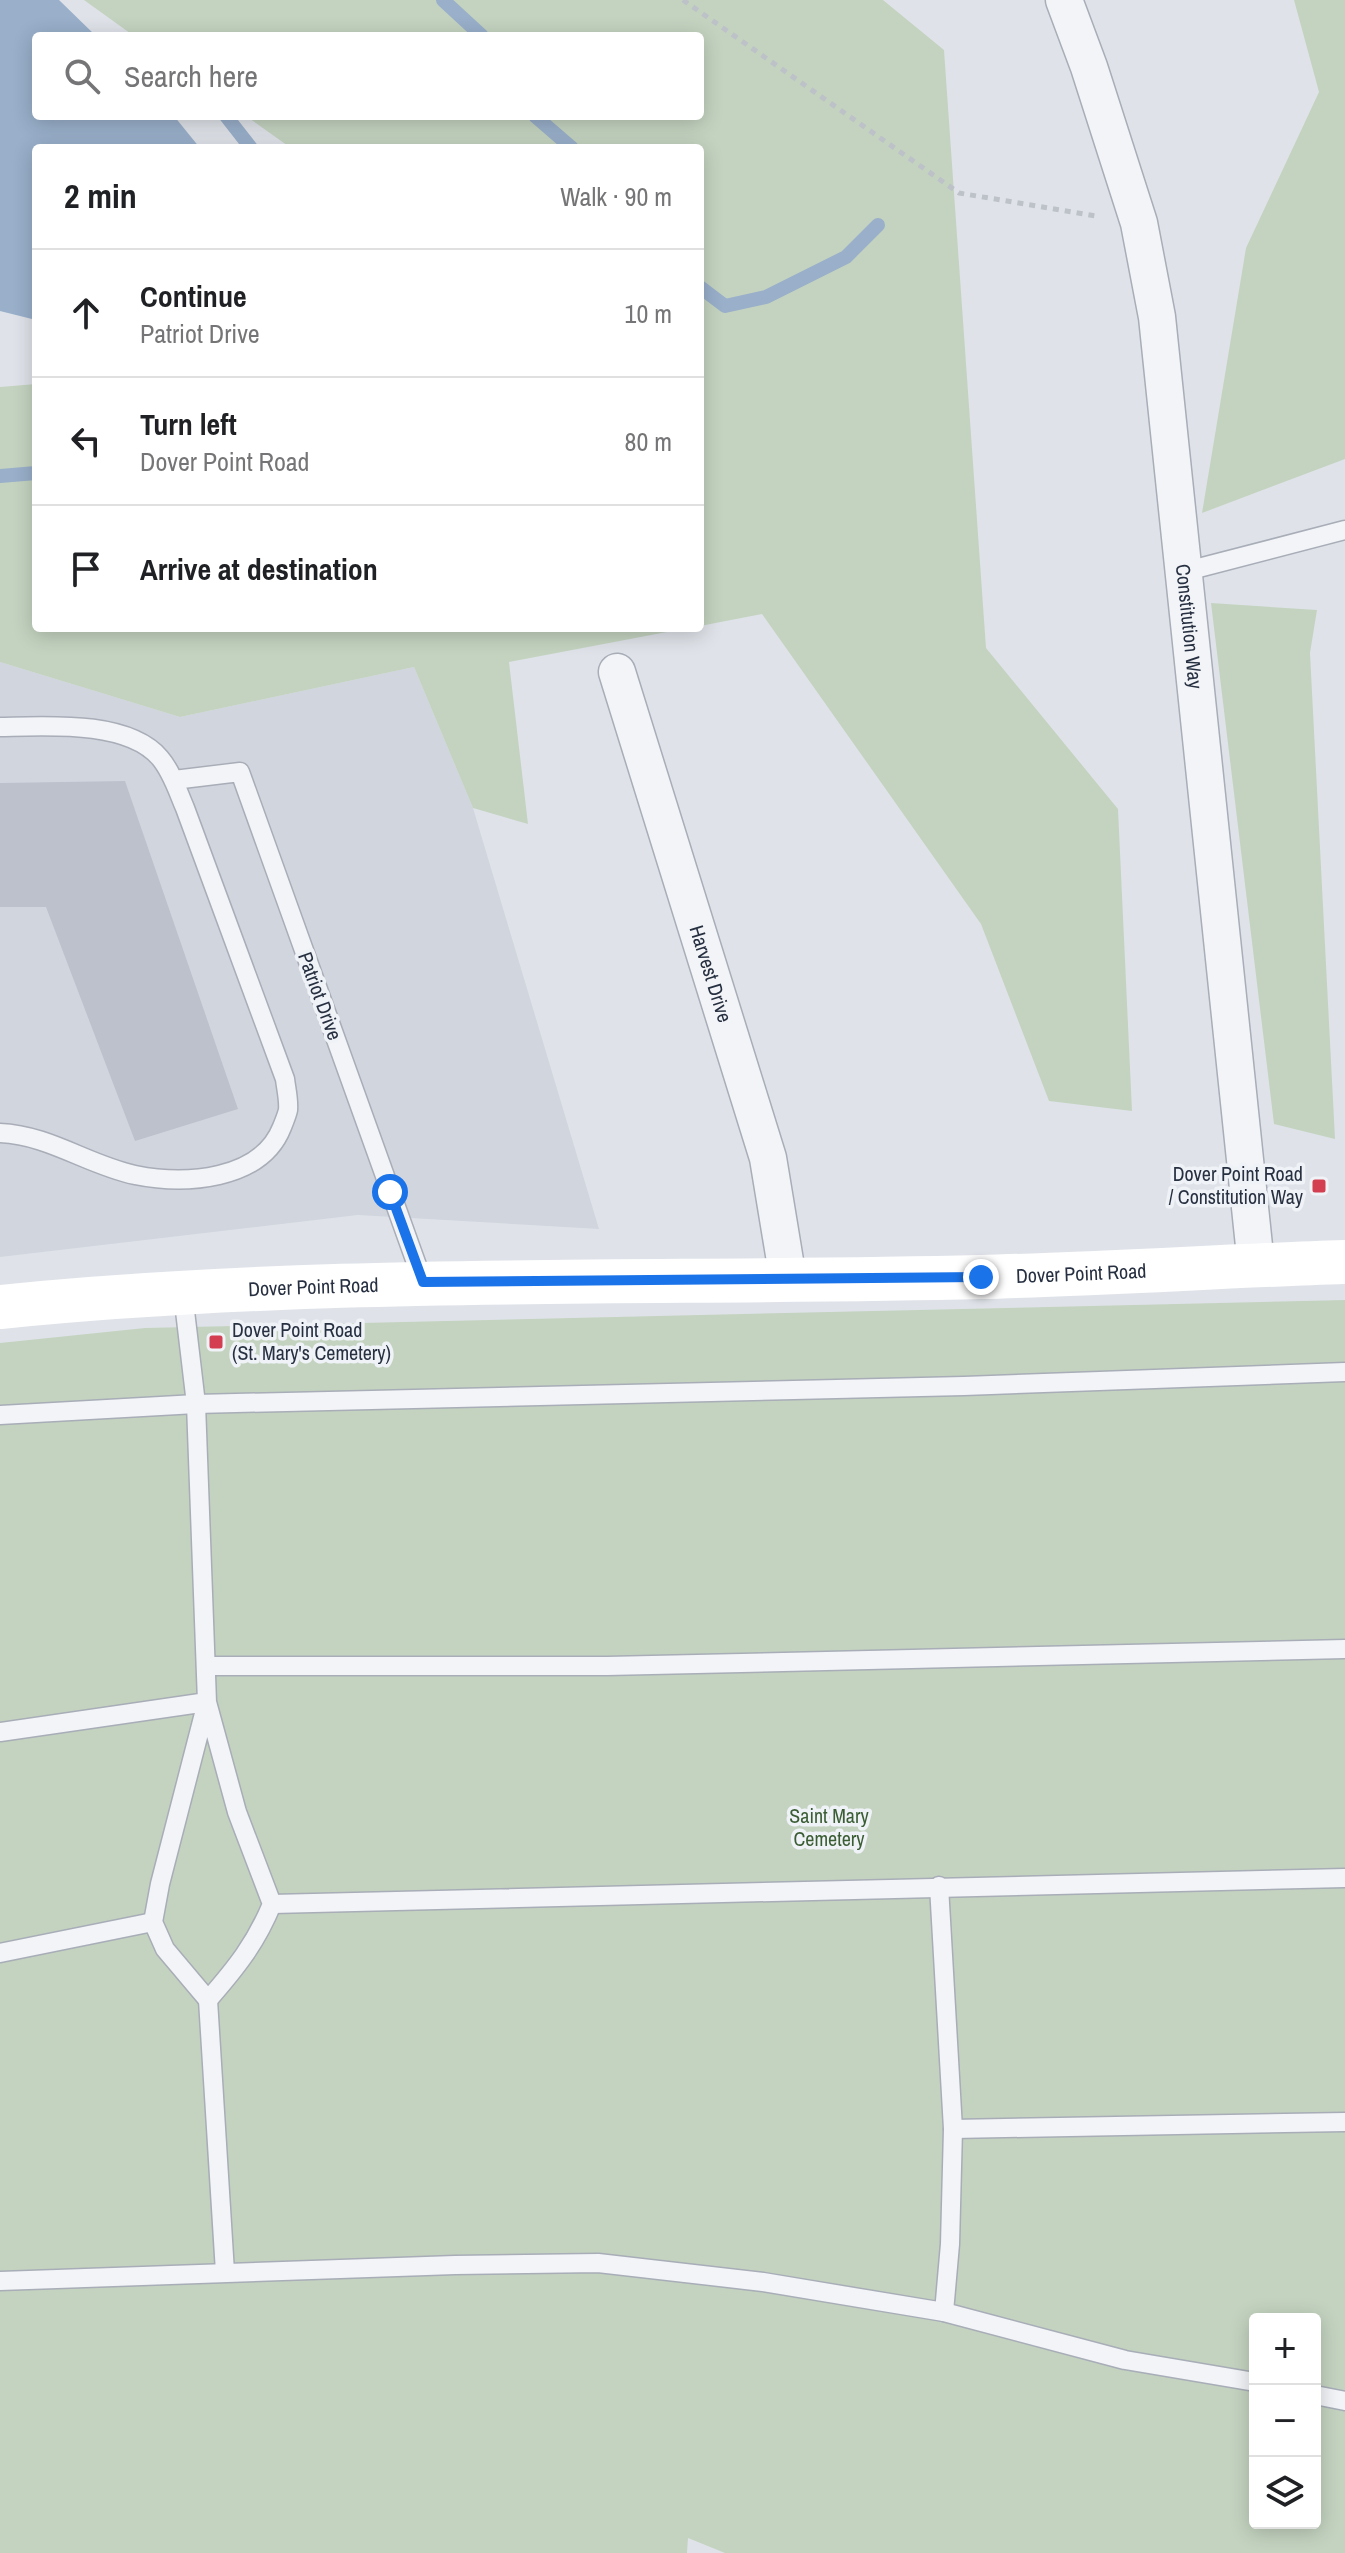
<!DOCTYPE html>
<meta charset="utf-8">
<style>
body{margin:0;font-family:"Archivo Narrow",sans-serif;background:#f2f2f2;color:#202124}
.controls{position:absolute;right:24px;bottom:24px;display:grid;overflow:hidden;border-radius:8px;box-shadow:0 4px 20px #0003}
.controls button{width:72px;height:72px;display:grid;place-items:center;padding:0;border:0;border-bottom:2px solid #e0e0e0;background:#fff;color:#202124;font:40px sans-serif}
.stop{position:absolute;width:24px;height:24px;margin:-18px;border:6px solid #1a73e8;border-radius:50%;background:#fff}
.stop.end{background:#1a73e8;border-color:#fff;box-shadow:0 2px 8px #0008}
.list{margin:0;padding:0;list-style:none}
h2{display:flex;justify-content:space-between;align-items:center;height:104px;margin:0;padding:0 32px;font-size:34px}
h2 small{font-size:26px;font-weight:400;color:#757577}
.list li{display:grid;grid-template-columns:52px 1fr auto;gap:24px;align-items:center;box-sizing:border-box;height:128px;padding:0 32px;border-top:2px solid #e0e0e0}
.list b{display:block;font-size:30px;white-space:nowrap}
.list p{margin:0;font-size:26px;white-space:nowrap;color:#757577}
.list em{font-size:26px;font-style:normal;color:#757577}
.icon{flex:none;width:44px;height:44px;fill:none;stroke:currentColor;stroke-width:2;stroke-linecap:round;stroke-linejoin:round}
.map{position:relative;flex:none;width:1345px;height:2553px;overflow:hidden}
.search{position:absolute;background:#fff;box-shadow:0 4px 20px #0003;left:32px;top:32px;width:672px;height:88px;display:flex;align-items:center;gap:20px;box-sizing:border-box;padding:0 28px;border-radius:8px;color:#757577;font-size:30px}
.panel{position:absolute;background:#fff;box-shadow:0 4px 20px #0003;left:32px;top:144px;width:672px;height:488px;border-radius:8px}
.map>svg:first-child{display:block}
</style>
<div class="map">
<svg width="1345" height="2553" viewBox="0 0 1345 2553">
<rect width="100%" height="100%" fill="#dfe3e9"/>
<polygon fill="#d1d5de" points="0,662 180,717 414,667 473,808 599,1229 358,1215 0,1257"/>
<g fill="#c4d3c0" fill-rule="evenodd">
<polygon points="84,0 883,0 944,50 986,648 1118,809 1132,1111 1049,1101 981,924 762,614 700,626 700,148 291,148 246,116 700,116 700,36 134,36"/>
<polygon points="1294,0 1345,0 1345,459 1202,513 1246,248 1319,92"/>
<polygon points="36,384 36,628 688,628 509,662 528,824 473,808 414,667 180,717 0,662 0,387"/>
<polygon points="1211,603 1317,610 1310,653 1335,1139 1274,1124"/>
<path d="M 1345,1300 L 1345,2553 L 725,2553 L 688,2538 L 687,2553 L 0,2553 L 0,1343 L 145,1328 ZM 1255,2319 L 1315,2319 L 1315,2523 L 1255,2523 Z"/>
</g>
<polygon fill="#99afca" points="0,0 59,0 96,36 36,36 36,116 174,116 200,148 36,148 36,320 0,311"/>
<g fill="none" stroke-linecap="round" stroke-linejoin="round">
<g stroke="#99afca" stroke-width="14">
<polyline points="443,0 482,36"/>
<polyline points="226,116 251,148"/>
<polyline points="535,116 572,148"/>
<polyline points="700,287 725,306 766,297 846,257 878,225"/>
<polyline points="0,476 36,473"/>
</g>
</g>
<polygon fill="#bcc1cc" points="125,781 238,1109 135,1141 46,907 0,907 0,783"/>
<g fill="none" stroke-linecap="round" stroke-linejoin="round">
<g stroke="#a8adb7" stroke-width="21">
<g id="lane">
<polyline points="1183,572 1345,530"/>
<path d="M 0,727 C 46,726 128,720 160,758 C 172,772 178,792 185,808 L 285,1079 C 286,1088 289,1100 288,1110 C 287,1115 284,1122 282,1127 C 261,1181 184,1185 135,1175 C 88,1165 49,1135 0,1133"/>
<polyline points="174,780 240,772 423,1282"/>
<polyline points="0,1415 196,1404 964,1386 1345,1372"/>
<polyline points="206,1666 607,1666 1345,1649"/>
<path d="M 0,1732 L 207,1702 L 237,1812 L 272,1904 C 256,1943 236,1968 208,2000 L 165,1949 L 153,1922 L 160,1884 L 207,1702 L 196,1404 L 183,1294"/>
<polyline points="939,1886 953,2129 950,2244 944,2312 1125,2360 1255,2382"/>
<polyline points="272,1904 1345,1878"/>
<polyline points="0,1953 153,1922"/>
<polyline points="208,2000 225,2272"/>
<polyline points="953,2129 1345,2122"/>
<polyline points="0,2281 455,2265 598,2263 763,2282 944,2312"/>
<polyline points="1315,2395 1345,2401"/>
</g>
</g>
<g stroke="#a8adb7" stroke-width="39">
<g id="street">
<path id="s1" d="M 1064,0 L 1089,67 L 1139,223 L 1157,317 L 1256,1265"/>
<path id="s2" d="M 617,672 L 768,1158 L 788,1279"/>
</g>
</g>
<polyline stroke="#bdc1c8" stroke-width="5" stroke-dasharray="6 6" stroke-linecap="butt" points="683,0 959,193 1096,216"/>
<use href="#lane" stroke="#f2f4f7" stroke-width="18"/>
<use href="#street" stroke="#f2f4f7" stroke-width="36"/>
<path stroke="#fff" stroke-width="44" id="s3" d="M 0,1307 C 326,1274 653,1285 980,1277 C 1102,1274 1223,1266 1345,1262"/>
</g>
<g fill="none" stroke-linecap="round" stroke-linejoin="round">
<polyline stroke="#1a73e8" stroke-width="10" points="390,1192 423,1282 981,1277"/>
</g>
<g fill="#d33f50" stroke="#eff2f6" stroke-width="3">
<rect x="1311" y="1178" width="16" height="16" rx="4"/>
<rect x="208" y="1334" width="16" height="16" rx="4"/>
</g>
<g text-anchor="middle" stroke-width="7" stroke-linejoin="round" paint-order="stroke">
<g font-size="20" fill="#273041" stroke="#eff2f6">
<text dy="7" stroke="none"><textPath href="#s1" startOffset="642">Constitution Way</textPath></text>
<text dy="7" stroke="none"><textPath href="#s2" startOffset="316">Harvest Drive</textPath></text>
<text transform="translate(320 996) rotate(70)" y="7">Patriot Drive</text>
<text dy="7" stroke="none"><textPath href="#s3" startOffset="1082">Dover Point Road</textPath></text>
<text dy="7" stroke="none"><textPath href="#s3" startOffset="314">Dover Point Road</textPath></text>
</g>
<g font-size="20" fill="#273041" stroke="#eff2f6" text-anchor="end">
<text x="1303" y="1181">Dover Point Road<tspan x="1303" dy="23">/ Constitution Way</tspan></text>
<text x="232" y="1337" text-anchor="start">Dover Point Road<tspan x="232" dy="23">(St. Mary's Cemetery)</tspan></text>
</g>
<g font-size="20" fill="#3a5d34" stroke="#eff2f6">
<text x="829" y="1823">Saint Mary<tspan x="829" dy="23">Cemetery</tspan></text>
</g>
</g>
</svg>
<div class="controls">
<button>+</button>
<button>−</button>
<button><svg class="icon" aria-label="layers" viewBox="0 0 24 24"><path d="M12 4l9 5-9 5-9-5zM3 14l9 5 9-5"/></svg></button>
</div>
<div class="stop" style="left:390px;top:1192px"></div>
<div class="stop end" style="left:981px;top:1277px"></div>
<div class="search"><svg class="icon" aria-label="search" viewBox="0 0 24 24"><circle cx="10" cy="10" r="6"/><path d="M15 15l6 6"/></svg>Search here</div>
<section class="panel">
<h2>2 min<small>Walk · 90 m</small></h2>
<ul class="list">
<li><svg class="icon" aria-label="ahead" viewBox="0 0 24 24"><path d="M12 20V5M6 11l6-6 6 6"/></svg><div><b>Continue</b><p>Patriot Drive</p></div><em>10 m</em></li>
<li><svg class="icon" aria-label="left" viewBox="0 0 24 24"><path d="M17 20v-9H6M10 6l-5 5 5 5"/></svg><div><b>Turn left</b><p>Dover Point Road</p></div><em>80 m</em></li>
<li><svg class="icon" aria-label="arrive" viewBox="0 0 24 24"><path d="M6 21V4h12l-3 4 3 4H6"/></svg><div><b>Arrive at destination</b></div></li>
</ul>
</section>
</div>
